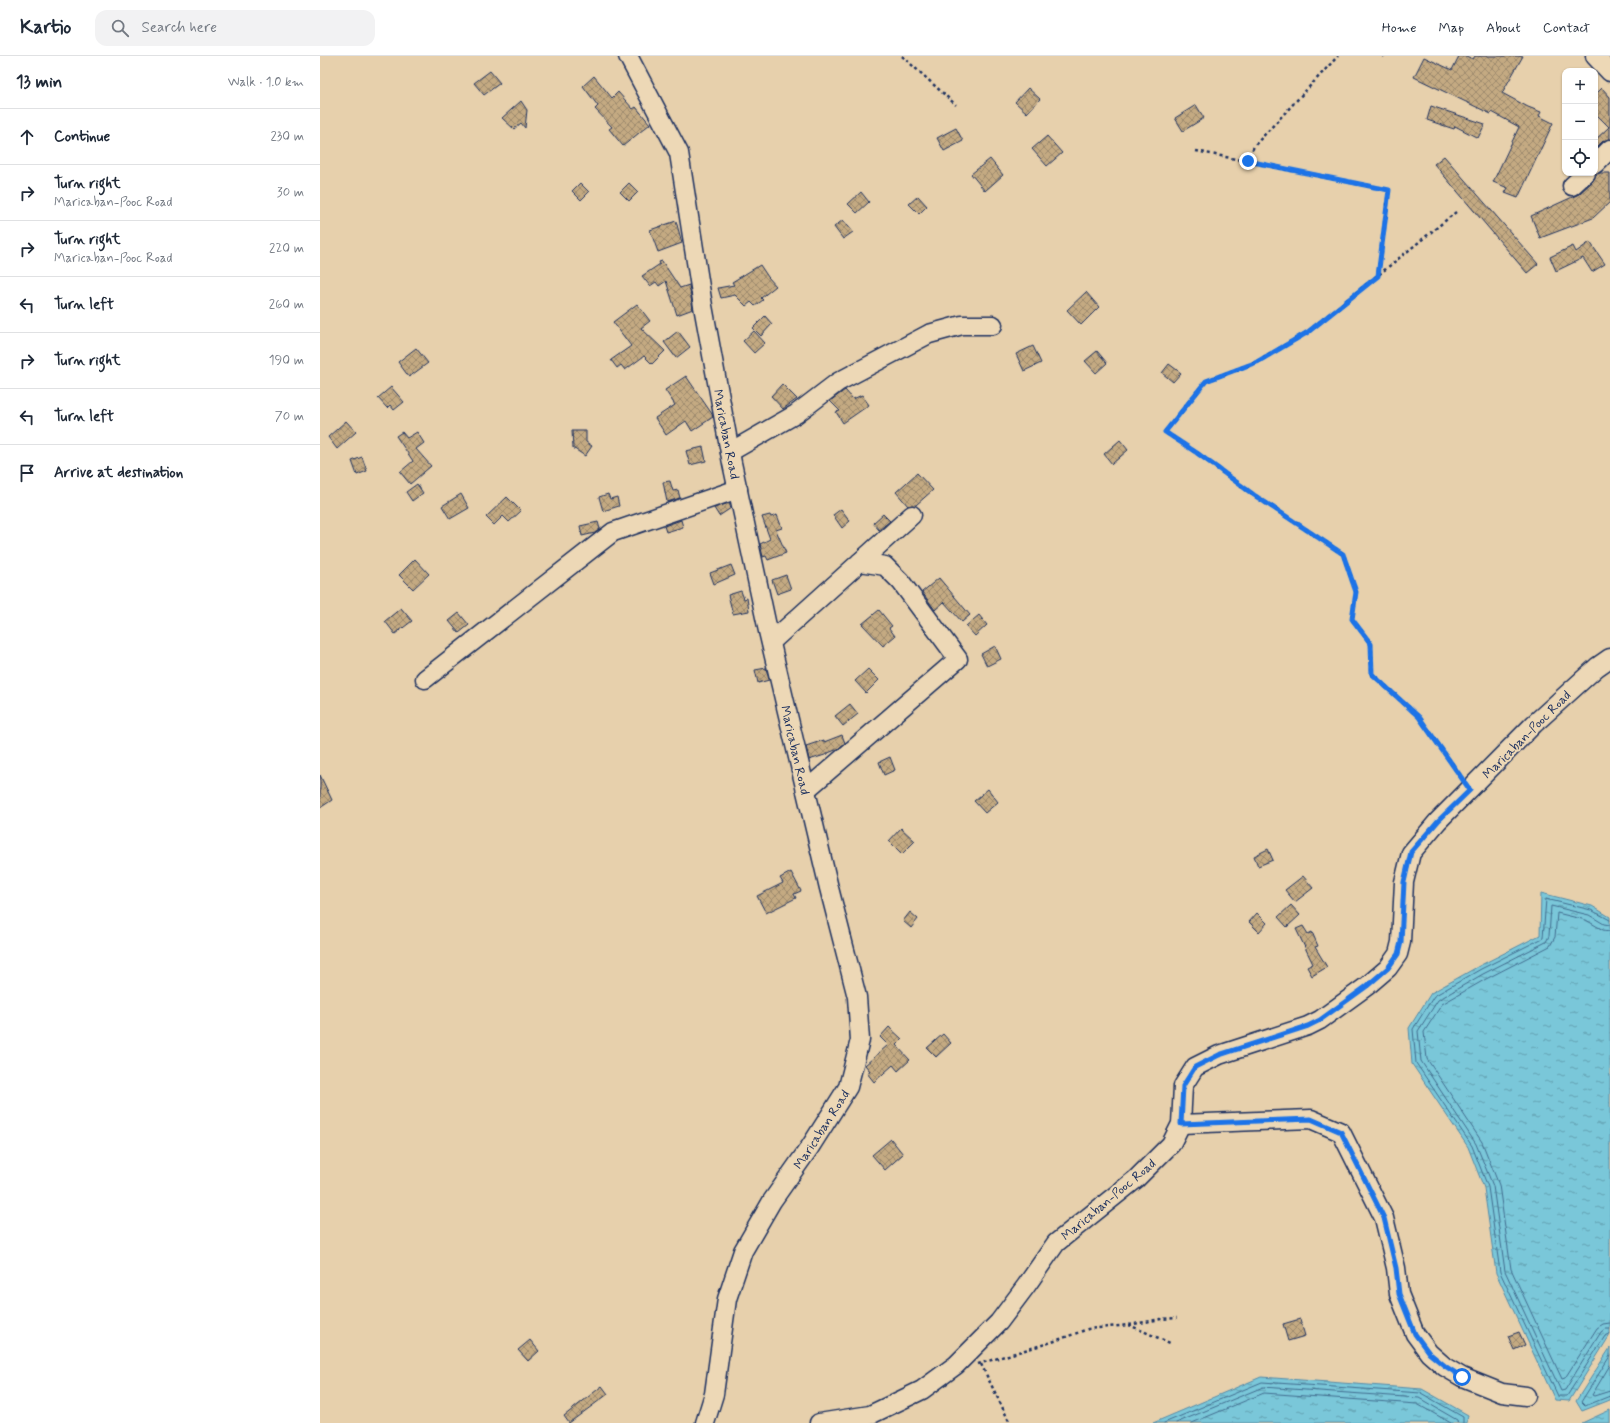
<!DOCTYPE html>
<meta charset="utf-8">
<style>
body{margin:0;font-family:Mynerve,sans-serif;background:#f2f2f3;color:#1f2937}
.controls{position:absolute;right:12px;top:12px;display:grid;overflow:hidden;border-radius:8px;box-shadow:0 1px 3px #0004}
.controls button{width:36px;height:36px;display:grid;place-items:center;padding:0;border:0;border-bottom:1px solid #e0e1e3;background:#fff;color:#1f2937;font:20px sans-serif}
.stop{position:absolute;width:12px;height:12px;margin:-9px;border:3px solid #1a73e8;border-radius:50%;background:#fff}
.stop.end{background:#1a73e8;border-color:#fff;box-shadow:0 1px 4px #0008}
.list{margin:0;padding:0;list-style:none}
h2{display:flex;justify-content:space-between;align-items:center;height:52px;margin:0;padding:0 16px;font-size:17px}
h2 small{font-size:13px;font-weight:400;color:#747a83}
.list li{display:grid;grid-template-columns:26px 1fr auto;gap:12px;align-items:center;box-sizing:border-box;height:56px;padding:0 16px;border-top:1px solid #e0e1e3}
.list b{display:block;font-size:15px;white-space:nowrap}
.list p{margin:0;font-size:13px;white-space:nowrap;color:#747a83}
.list em{font-size:13px;font-style:normal;color:#747a83}
.icon{flex:none;width:22px;height:22px;fill:none;stroke:currentColor;stroke-width:2;stroke-linecap:round;stroke-linejoin:round}
.map{position:relative;flex:none;width:1290px;height:1367px;overflow:hidden}
header{display:flex;align-items:center;gap:24px;box-sizing:border-box;height:56px;padding:0 20px;background:#fff;border-bottom:1px solid #e0e1e3}
header strong{font-size:19px}
nav{display:flex;gap:22px;margin-inline-start:auto;font-size:14px}
.search{width:280px;height:36px;background:#f2f2f3;display:flex;align-items:center;gap:10px;box-sizing:border-box;padding:0 14px;border-radius:12px;color:#747a83;font-size:15px}
main{display:flex}
aside{flex:1;background:#fff}
.map>svg:first-child{display:block}
</style>
<header>
<strong>Kartio</strong>
<div class="search"><svg class="icon" aria-label="search" viewBox="0 0 24 24"><circle cx="10" cy="10" r="6"/><path d="M15 15l6 6"/></svg>Search here</div>
<nav><a>Home</a><a>Map</a><a>About</a><a>Contact</a></nav>
</header>
<main>
<aside>
<h2>13 min<small>Walk · 1.0 km</small></h2>
<ul class="list">
<li><svg class="icon" aria-label="ahead" viewBox="0 0 24 24"><path d="M12 20V5M6 11l6-6 6 6"/></svg><div><b>Continue</b></div><em>230 m</em></li>
<li><svg class="icon" aria-label="right" viewBox="0 0 24 24"><path d="M7 20v-9h11M14 6l5 5-5 5"/></svg><div><b>Turn right</b><p>Maricaban-Pooc Road</p></div><em>30 m</em></li>
<li><svg class="icon" aria-label="right" viewBox="0 0 24 24"><path d="M7 20v-9h11M14 6l5 5-5 5"/></svg><div><b>Turn right</b><p>Maricaban-Pooc Road</p></div><em>220 m</em></li>
<li><svg class="icon" aria-label="left" viewBox="0 0 24 24"><path d="M17 20v-9H6M10 6l-5 5 5 5"/></svg><div><b>Turn left</b></div><em>260 m</em></li>
<li><svg class="icon" aria-label="right" viewBox="0 0 24 24"><path d="M7 20v-9h11M14 6l5 5-5 5"/></svg><div><b>Turn right</b></div><em>190 m</em></li>
<li><svg class="icon" aria-label="left" viewBox="0 0 24 24"><path d="M17 20v-9H6M10 6l-5 5 5 5"/></svg><div><b>Turn left</b></div><em>70 m</em></li>
<li><svg class="icon" aria-label="arrive" viewBox="0 0 24 24"><path d="M6 21V4h12l-3 4 3 4H6"/></svg><div><b>Arrive at destination</b></div></li>
</ul>
</aside>
<div class="map">
<svg width="1290" height="1367" viewBox="0 0 1290 1367">
<defs>
<pattern id="water-ripples" width="26" height="14" patternUnits="userSpaceOnUse"><rect width="26" height="14" fill="#7ac7d9"/><path d="M2 4q2-2 4 0t4 0M15 11q2-2 4 0t4 0" fill="none" stroke="#63a2b3"/></pattern>
<pattern id="building-cross-hatch" width="8" height="8" patternUnits="userSpaceOnUse"><rect width="8" height="8" fill="#c4aa82"/><path d="M0 0l8 8M0 8l8-8" fill="none" stroke="#9e8b6e"/></pattern>
</defs>
<rect width="100%" height="100%" fill="#e7d0ac"/>
<filter id="ink" filterUnits="userSpaceOnUse"><feTurbulence type="fractalNoise" baseFrequency=".025" numOctaves="2"/><feDisplacementMap in="SourceGraphic" scale="8" xChannelSelector="R" yChannelSelector="G"/><feConvolveMatrix kernelMatrix="1 2 1 2 8 2 1 2 1" color-interpolation-filters="sRGB"/></filter>
<g filter="url(#ink)">
<g fill="url(#water-ripples)" stroke="#548aa8">
<polygon points="1221,837 1272,850 1290,861 1290,1279 1249,1345 1235,1344 1176,1217 1164,1132 1148,1091 1092,1008 1089,972 1111,937 1159,910 1220,879"/>
<polygon points="1290,1292 1290,1344 1262,1355 1256,1345"/>
<polygon points="941,1321 1102,1333 1148,1359 1147,1367 833,1367"/>
<polygon points="1290,1354 1290,1367 1262,1367"/>
</g>
<g fill="none" stroke-linecap="round" stroke-linejoin="round">
<g stroke="#416c8f" stroke-width="1">
<polyline points="1290,864 1271,854 1226,843 1223,882 1161,913 1114,940 1093,973 1096,1007 1152,1090 1168,1131 1180,1216 1238,1340 1247,1340 1285,1280 1290,1278"/>
<polyline points="1290,869 1284,868 1269,859 1231,850 1229,880 1226,886 1163,918 1118,944 1098,975 1101,1005 1156,1088 1173,1130 1185,1215 1241,1335 1245,1334 1281,1276 1285,1273 1290,1273"/>
<polyline points="1290,875 1283,874 1266,864 1237,857 1235,881 1230,890 1166,923 1122,948 1104,976 1107,1003 1162,1086 1179,1129 1191,1213 1242,1323 1245,1322 1277,1272 1283,1268 1290,1267"/>
<polyline points="1290,1300 1261,1346 1265,1350 1290,1340"/>
<polyline points="1290,1309 1272,1339 1274,1340 1290,1335"/>
<polyline points="844,1367 942,1326 1101,1337 1143,1361 1143,1367"/>
<polyline points="856,1367 943,1331 1099,1342 1137,1364 1138,1367"/>
<polyline points="872,1367 944,1337 1097,1348 1131,1367"/>
</g>
</g>
<g fill="url(#building-cross-hatch)" stroke="#1b2f5e">
<polygon points="1139,0 1146,0 1153,3 1155,0 1203,0 1182,37 1208,51 1221,56 1219,60 1233,67 1198,142 1185,137 1188,132 1173,126 1199,71 1172,56 1171,58 1094,21 1104,1 1132,14"/>
<polygon points="170,15 180,27 164,39 154,27"/>
<polygon points="274,20 292,42 298,36 313,53 316,51 330,68 303,90 289,73 292,71 275,53 278,50 263,30"/>
<polygon points="708,32 720,43 707,57 695,46"/>
<polygon points="1282,32 1290,41 1290,83 1283,85 1275,93 1275,84 1289,71 1275,57 1275,39"/>
<polygon points="201,45 207,54 205,72 201,67 194,73 182,62"/>
<polygon points="876,49 884,62 863,75 855,62"/>
<polygon points="1111,50 1165,68 1158,82 1135,70 1134,73 1107,64"/>
<polygon points="636,72 643,85 624,95 617,82"/>
<polygon points="727,80 742,97 727,110 712,93"/>
<polygon points="1124,100 1218,208 1207,217 1114,108"/>
<polygon points="670,103 683,119 665,135 651,118"/>
<polygon points="1280,117 1290,117 1290,146 1273,162 1220,182 1211,160 1259,138 1273,125 1276,118"/>
<polygon points="260,127 269,136 261,144 252,135"/>
<polygon points="309,127 318,136 309,145 300,136"/>
<polygon points="541,136 549,146 537,157 528,148"/>
<polygon points="598,140 607,150 599,158 589,148"/>
<polygon points="523,164 533,176 523,183 514,171"/>
<polygon points="356,165 362,187 338,196 330,174"/>
<polygon points="1270,186 1285,208 1272,216 1263,202 1236,215 1230,201 1253,190 1256,196"/>
<polygon points="342,205 360,232 369,229 373,253 357,259 346,225 339,230 336,226 330,230 322,220 340,208 339,206"/>
<polygon points="440,209 448,221 456,230 441,242 443,244 435,250 431,246 426,250 415,239 401,242 398,232 414,229 412,226"/>
<polygon points="766,236 779,251 761,269 747,254"/>
<polygon points="317,248 330,265 321,272 345,295 332,308 324,300 305,314 301,309 297,312 291,304 311,290 293,266"/>
<polygon points="445,260 452,268 441,280 433,272"/>
<polygon points="358,275 370,291 356,302 344,286"/>
<polygon points="434,275 445,287 434,297 423,285"/>
<polygon points="713,290 721,307 704,315 696,298"/>
<polygon points="96,292 108,307 89,321 78,306"/>
<polygon points="777,295 787,307 776,317 765,305"/>
<polygon points="849,308 861,317 853,326 842,317"/>
<polygon points="366,320 392,358 393,361 372,375 366,365 346,379 335,362 355,349 345,334"/>
<polygon points="462,328 477,343 463,353 451,340"/>
<polygon points="71,331 84,346 74,354 70,349 67,352 58,342"/>
<polygon points="525,334 533,343 542,339 549,349 523,367 516,356 520,355 510,345"/>
<polygon points="26,365 36,376 17,393 8,381"/>
<polygon points="252,375 266,375 266,386 272,390 265,400 253,392"/>
<polygon points="82,376 87,382 97,376 104,387 96,393 111,410 90,428 80,416 93,405 76,380"/>
<polygon points="800,384 808,394 792,408 784,398"/>
<polygon points="383,391 386,405 370,409 366,395"/>
<polygon points="42,401 47,415 37,419 32,405"/>
<polygon points="597,417 613,434 596,449 588,450 576,436"/>
<polygon points="350,425 353,435 358,434 360,442 347,446 343,426"/>
<polygon points="97,428 103,437 92,445 86,436"/>
<polygon points="141,438 149,452 130,463 122,450"/>
<polygon points="288,438 290,443 297,441 299,450 283,455 279,441"/>
<polygon points="187,441 201,455 189,466 183,460 174,469 166,461"/>
<polygon points="409,447 411,452 399,460 394,452"/>
<polygon points="521,453 530,465 522,472 513,459"/>
<polygon points="563,458 570,465 559,474 553,467"/>
<polygon points="450,459 451,461 457,459 462,472 456,474 466,497 448,504 446,500 443,501 440,488 450,483 442,461"/>
<polygon points="361,464 363,471 346,476 344,470"/>
<polygon points="278,466 280,473 275,477 262,480 260,470"/>
<polygon points="95,503 109,518 93,533 79,519"/>
<polygon points="411,509 415,519 394,528 390,517"/>
<polygon points="466,519 471,533 457,538 452,524"/>
<polygon points="619,522 650,559 642,566 624,546 615,554 602,536"/>
<polygon points="421,535 424,543 427,542 429,555 413,558 408,539"/>
<polygon points="81,552 92,565 75,578 65,565"/>
<polygon points="559,554 572,570 569,572 575,580 563,590 542,568"/>
<polygon points="139,557 149,569 139,577 129,565"/>
<polygon points="659,559 667,569 655,580 646,570"/>
<polygon points="675,590 681,603 667,610 661,598"/>
<polygon points="446,612 449,624 438,627 435,614"/>
<polygon points="548,613 559,624 546,637 535,625"/>
<polygon points="530,648 538,658 523,670 515,660"/>
<polygon points="522,679 525,687 518,693 508,697 508,698 489,704 486,690 504,684 504,686"/>
<polygon points="570,701 575,714 564,719 559,706"/>
<polygon points="0,719 12,744 0,752"/>
<polygon points="668,733 678,746 665,757 654,745"/>
<polygon points="581,772 595,785 582,798 569,785"/>
<polygon points="948,793 953,804 938,810 934,800"/>
<polygon points="471,816 481,835 474,838 476,842 446,857 437,840 463,827 460,822"/>
<polygon points="983,820 993,832 975,846 965,834"/>
<polygon points="971,849 980,859 967,871 958,861"/>
<polygon points="590,856 598,863 591,872 583,865"/>
<polygon points="937,857 947,867 939,876 929,866"/>
<polygon points="983,870 988,878 992,876 998,890 995,891 1007,911 992,920 987,911 993,908 976,873"/>
<polygon points="569,971 582,983 576,989 590,1004 578,1015 573,1009 554,1026 547,1017 550,1015 545,1009 568,989 560,981"/>
<polygon points="623,978 631,987 616,1001 607,992"/>
<polygon points="571,1083 583,1098 565,1114 552,1099"/>
<polygon points="980,1263 985,1280 968,1285 963,1268"/>
<polygon points="1199,1276 1205,1289 1194,1294 1188,1280"/>
<polygon points="210,1284 219,1295 208,1305 198,1294"/>
<polygon points="282,1330 288,1338 249,1367 244,1360"/>
</g>
<g fill="none" stroke-linecap="round" stroke-linejoin="round">
<g stroke="#1b2f5e" stroke-width="21">
<g id="minor">
<polyline points="308,0 359,97 383,250 412,407 448,575 509,832 537,941 540,984 528,1031 490,1091 452,1145 423,1195 407,1243 394,1338 385,1367"/>
<polyline points="1275,0 1290,16"/>
<polyline points="1275,108 1290,93"/>
<polyline points="1252,130 1266,117"/>
<polyline points="410,396 476,358 518,326 609,278 642,269 673,269"/>
<polyline points="540,506 592,459"/>
<polyline points="451,586 540,506 565,510 581,526 638,603 486,734"/>
<polyline points="105,623 293,476 418,433"/>
<polyline points="861,1068 991,1063 1021,1076 1064,1162 1076,1212 1079,1238 1095,1278 1109,1297 1125,1311 1142,1321 1182,1337 1206,1340"/>
<polyline points="499,1367 550,1359 602,1334 636,1309 679,1266 706,1230 736,1187 816,1123 851,1088 861,1068 863,1030 875,1011 899,999 988,970 1000,964 1047,930 1068,912 1078,898 1081,886 1084,826 1091,797 1118,765 1214,668 1277,611 1290,602"/>
</g>
</g>
<g stroke="#1b2f5e" stroke-width="2.5" stroke-dasharray="3 3" stroke-linecap="butt">
<polyline points="582,0 636,49"/>
<polyline points="1063,0 1064,1"/>
<polyline points="876,95 1069,134 1058,220"/>
<polyline points="928,105 934,90 1018,0"/>
<polyline points="1136,156 988,276 937,306 886,325 845,376 877,397 934,439 1023,498 1036,536 1032,563 1051,588 1052,618 1099,661 1142,722"/>
<polyline points="809,1269 841,1263 857,1262"/>
<polyline points="658,1308 732,1286 768,1273 809,1269 850,1287"/>
<polyline points="661,1308 690,1367"/>
</g>
<use href="#minor" stroke="#edd8b6" stroke-width="18"/>
</g>
</g>
<g fill="none" stroke-linecap="round" stroke-linejoin="round" filter="url(#ink)">
<polyline stroke="#1a73e8" stroke-width="5" points="928,105 1069,134 1058,220 988,276 937,306 886,325 845,376 877,397 934,439 1023,498 1036,536 1032,563 1051,588 1052,618 1099,661 1150,734 1118,765 1091,796 1084,826 1081,886 1078,898 1068,912 1047,930 1000,964 988,970 899,999 875,1011 863,1030 861,1068 991,1063 1021,1076 1064,1162 1076,1212 1079,1238 1095,1278 1109,1297 1125,1310 1142,1321"/>
</g>
<g text-anchor="middle" stroke-width="4" stroke-linejoin="round" paint-order="stroke">
<g font-size="13" fill="#1b2f5e" stroke="#edd8b6">
<text transform="translate(407 378) rotate(79)" y="5">Maricaban Road</text>
<text transform="translate(1206 678) rotate(-45)" y="5">Maricaban-Pooc Road</text>
<text transform="translate(476 694) rotate(77)" y="5">Maricaban Road</text>
<text transform="translate(501 1073) rotate(-57)" y="5">Maricaban Road</text>
<text transform="translate(788 1143) rotate(-40)" y="5">Maricaban-Pooc Road</text>
</g>
</g>
</svg>
<div class="controls">
<button>+</button>
<button>−</button>
<button><svg class="icon" aria-label="locate" viewBox="0 0 24 24"><circle cx="12" cy="12" r="6"/><path d="M12 2v4M12 18v4M2 12h4M18 12h4"/></svg></button>
</div>
<div class="stop" style="left:1142px;top:1321px"></div>
<div class="stop end" style="left:928px;top:105px"></div>
</div>
</main>
